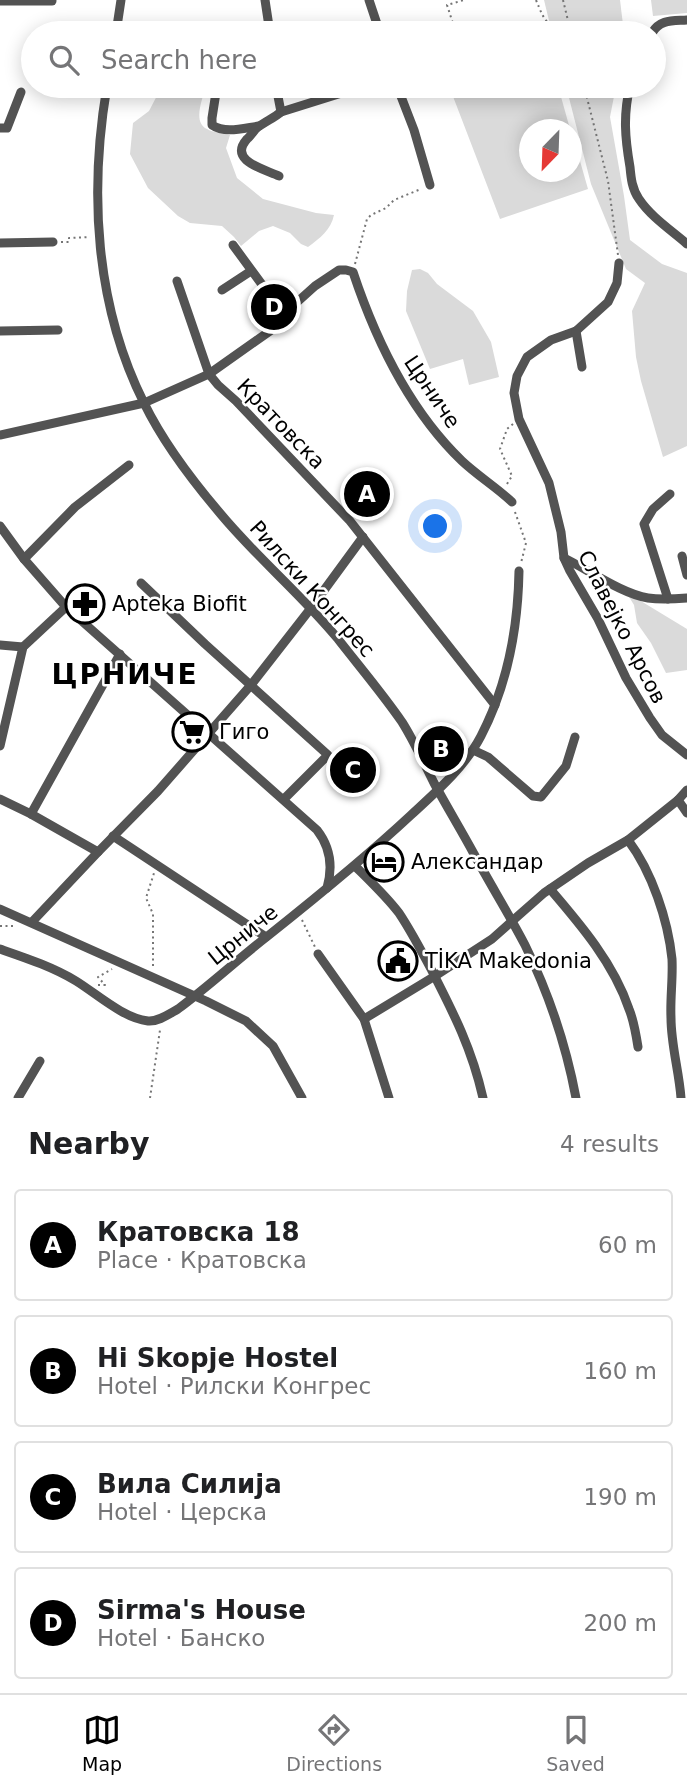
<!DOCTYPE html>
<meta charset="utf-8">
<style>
body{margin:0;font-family:"DejaVu Sans",sans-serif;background:#f2f2f2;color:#202124}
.compass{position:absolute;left:519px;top:119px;width:63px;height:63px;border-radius:50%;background:#fff;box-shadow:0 4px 18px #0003;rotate:203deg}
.you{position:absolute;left:436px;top:527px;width:24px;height:24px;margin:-18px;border:5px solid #fff;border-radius:50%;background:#1a73e8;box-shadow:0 0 0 10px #1a73e833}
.badge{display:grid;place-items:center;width:46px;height:46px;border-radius:50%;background:#000;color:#fff;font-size:23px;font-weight:700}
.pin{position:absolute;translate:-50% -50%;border:4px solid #fff;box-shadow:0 2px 7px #0006}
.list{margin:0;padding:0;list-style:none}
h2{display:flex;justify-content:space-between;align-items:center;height:91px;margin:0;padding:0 28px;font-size:30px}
h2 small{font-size:23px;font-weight:400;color:#757577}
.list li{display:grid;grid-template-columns:46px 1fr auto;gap:21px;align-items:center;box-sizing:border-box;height:112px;margin:0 14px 14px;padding:0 14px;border:2px solid #e0e0e0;border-radius:7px}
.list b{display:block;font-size:26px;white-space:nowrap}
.list p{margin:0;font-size:23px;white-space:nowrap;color:#757577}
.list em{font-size:23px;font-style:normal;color:#757577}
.icon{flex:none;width:38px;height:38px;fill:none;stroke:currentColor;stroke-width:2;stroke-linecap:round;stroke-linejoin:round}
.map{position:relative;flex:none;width:687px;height:1098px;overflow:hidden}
.search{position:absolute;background:#fff;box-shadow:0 4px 18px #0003;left:21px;right:21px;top:21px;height:77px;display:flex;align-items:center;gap:18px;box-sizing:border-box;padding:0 24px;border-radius:38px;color:#757577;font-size:26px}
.sheet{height:595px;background:#fff}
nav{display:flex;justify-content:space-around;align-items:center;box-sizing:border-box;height:98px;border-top:2px solid #e0e0e0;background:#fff;font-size:19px;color:#757577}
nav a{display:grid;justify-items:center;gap:4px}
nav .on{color:#000}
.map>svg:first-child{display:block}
</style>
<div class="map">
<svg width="687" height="1098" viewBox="0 0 687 1098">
<rect width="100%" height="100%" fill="#fff"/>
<g fill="#dadada">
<polygon points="544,0 620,0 624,33 552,33"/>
<polygon points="651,0 687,0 687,13 653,16"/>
<path d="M 162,86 L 206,86 C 203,98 192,122 207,129 C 213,133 222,132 230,135 L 226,148 L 237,178 L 263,199 L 316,213 L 334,215 C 331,230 320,238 308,247 L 301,244 L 290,233 L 273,226 L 259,231 L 241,246 L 234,237 L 222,226 L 190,223 L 178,216 L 148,188 L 130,154 L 133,123 L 149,111 Z"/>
<polygon points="449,86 558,86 570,129 530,130 530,172 572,172 572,133 588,189 500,219"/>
<polygon points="566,86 616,86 610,117 624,196 630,240 662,264 687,273 687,446 663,457 641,381 636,357 632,311 645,283 626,269 591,184"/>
<polygon points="420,269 428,273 437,284 473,311 491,342 499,377 469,385 463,359 430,369 406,311 407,291 412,270"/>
<polygon points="626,592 687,629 687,670 666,673 651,643 637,623 634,605"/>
</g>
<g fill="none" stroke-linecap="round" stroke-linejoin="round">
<g stroke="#757575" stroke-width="2" stroke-dasharray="2 3.5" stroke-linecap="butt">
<path d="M 536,0 C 545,22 546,25 569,33"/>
<polyline points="563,0 571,33"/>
<polyline points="456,33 447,5 464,0"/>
<polyline points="584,86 608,181 618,255"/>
<polyline points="61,242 69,242 69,238 90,237"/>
<polyline points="355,264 367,219 371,215 386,208 394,200 421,189"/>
<polyline points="507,484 512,476 500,449 507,429 513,424"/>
<polyline points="515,512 526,543 521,563"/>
<polyline points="302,920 315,947"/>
<polyline points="0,926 16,926"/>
<polyline points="153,966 153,914 146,898 154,873"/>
<polyline points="98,985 105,985 98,977 112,969"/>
<polyline points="150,1098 160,1030"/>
</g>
<g stroke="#535353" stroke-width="9">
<polyline points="265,0 270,33"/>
<polyline points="369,0 380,33"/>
<polyline points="0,1 52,1"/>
<polyline points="116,33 121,0"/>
<path d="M 652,33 C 660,19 673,21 687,20"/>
<path d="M 107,86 C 89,192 95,305 144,403 C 163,442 191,479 219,512 C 256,557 301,594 338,639 C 359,666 382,693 402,722 C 414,741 424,763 434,783 C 447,807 461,830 474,854 C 490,884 509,914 525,945 C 549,994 566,1045 576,1098"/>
<path d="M 217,86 L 212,118 L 212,125 C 225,134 244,128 259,126"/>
<polyline points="276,86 281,112 364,86"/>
<polyline points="397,86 414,130 430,185"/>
<path d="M 630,86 C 623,115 625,138 630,167 C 631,178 632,189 639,199 C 651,217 671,230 687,244"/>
<polyline points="0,128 7,128 21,92"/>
<path d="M 279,176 C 264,169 228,161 247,139 C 251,136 254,130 258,127 C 266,121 274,118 281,112"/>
<polyline points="0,243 53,242"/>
<polyline points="233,245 285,316"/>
<polyline points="619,263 617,283 608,302 576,331 551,340 527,357 517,376 514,393 519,419 549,483 561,532 564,558 570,571 598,619 626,678 650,718 662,735 687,755"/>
<polyline points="177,281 209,374 218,385 236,401 350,521 495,705"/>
<polyline points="222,290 251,271"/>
<polyline points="0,331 58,330"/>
<polyline points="576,331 582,367"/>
<path d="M 0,435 L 144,403 L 209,374 L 277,326 L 295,304 L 315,286 L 339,270 L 346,270 L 353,272 C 376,341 409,410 462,461 C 478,476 496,487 512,502"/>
<path d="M 0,526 L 24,559 L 66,607 L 317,830 C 331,848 333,867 327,888"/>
<polyline points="682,556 687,575"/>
<path d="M 564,558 C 589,570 622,594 648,598 C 661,600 675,599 687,598"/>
<polyline points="24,559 75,507 129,465"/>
<polyline points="141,583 205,644 328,755 284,799"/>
<polyline points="668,599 644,524 653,509 670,494"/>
<polyline points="0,645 23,647"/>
<polyline points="0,746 23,647 66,607"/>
<polyline points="473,750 488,757 533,796 541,797 566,766 575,737"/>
<polyline points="0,799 31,814 98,852"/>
<polyline points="678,800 687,813"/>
<polyline points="31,814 120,654"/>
<polyline points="113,836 266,937"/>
<path d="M 628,840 C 652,872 668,920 672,959 C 673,979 670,999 671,1018 C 671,1045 679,1071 681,1098"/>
<path d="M 355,866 C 370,881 386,896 399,913 C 411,931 421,950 431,969 C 454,1014 472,1049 483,1098"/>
<path d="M 550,889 C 581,925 614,964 629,1009 C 634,1021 636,1034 638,1047"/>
<polyline points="0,909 206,1001 246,1021 273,1046 302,1098"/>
<polyline points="32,922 98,852 158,791 251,685 311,608 363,537"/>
<path d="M 0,949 C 26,958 53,967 76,981 C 97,994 123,1018 148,1021 C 158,1022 169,1014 178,1009 C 209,986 238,959 269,935 C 318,896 365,858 411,815 C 436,792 465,767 481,736 C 507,686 518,627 519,571"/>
<polyline points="318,954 364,1019 389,1098"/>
<polyline points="364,1019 435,976 492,939 544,893 588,863 628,840 678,800 687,790"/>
<polyline points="18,1098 40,1061"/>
</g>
</g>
<defs>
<g id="pharmacy-ring" transform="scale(2.0125)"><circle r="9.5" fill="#fff" stroke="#000" stroke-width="1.5"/><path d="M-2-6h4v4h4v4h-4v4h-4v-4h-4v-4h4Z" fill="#000"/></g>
<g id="supermarket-ring" transform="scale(2.0125)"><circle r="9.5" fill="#fff" stroke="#000" stroke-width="1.5"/><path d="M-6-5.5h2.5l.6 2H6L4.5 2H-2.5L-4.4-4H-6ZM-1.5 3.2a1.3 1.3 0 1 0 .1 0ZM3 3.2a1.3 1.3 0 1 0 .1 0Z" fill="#000"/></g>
<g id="hotel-ring" transform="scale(2.0125)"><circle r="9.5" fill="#fff" stroke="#000" stroke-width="1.5"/><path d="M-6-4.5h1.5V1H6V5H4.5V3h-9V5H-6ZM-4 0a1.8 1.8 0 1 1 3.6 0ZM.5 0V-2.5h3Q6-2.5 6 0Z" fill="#000"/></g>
<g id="civic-ring" transform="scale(2.0125)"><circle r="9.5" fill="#fff" stroke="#000" stroke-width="1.5"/><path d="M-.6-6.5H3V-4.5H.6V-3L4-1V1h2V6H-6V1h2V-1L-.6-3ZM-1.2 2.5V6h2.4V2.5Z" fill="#000"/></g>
</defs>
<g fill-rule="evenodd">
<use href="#pharmacy-ring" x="85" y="604"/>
<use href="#supermarket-ring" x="192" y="732"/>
<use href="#hotel-ring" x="384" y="862"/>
<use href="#civic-ring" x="398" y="961"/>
</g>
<g text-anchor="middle" stroke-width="5" stroke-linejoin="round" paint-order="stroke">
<g font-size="21" fill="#000" stroke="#fff">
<text transform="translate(432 392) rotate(56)" y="7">Црниче</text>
<text transform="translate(281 424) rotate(46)" y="7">Кратовска</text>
<text transform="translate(312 589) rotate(48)" y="7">Рилски Конгрес</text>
<text transform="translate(622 627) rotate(63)" y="7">Славејко Арсов</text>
<text transform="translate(243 935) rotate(-39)" y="7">Црниче</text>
</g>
<g font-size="21" fill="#000" stroke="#fff" text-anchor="start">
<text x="112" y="611">Apteka Biofit</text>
<text x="219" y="739">Гиго</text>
<text x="411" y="869">Александар</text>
<text x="425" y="968">TİKA Makedonia</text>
</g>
<g font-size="28" font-weight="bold" letter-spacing="2" fill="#000" stroke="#fff">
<text x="125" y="684">ЦРНИЧЕ</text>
</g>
</g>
</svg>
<svg class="compass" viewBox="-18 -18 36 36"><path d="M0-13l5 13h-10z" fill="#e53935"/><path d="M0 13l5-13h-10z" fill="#757577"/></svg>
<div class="you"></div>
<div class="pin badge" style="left:367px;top:494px">A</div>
<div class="pin badge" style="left:441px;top:749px">B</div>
<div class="pin badge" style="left:353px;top:770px">C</div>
<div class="pin badge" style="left:274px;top:307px">D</div>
<div class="search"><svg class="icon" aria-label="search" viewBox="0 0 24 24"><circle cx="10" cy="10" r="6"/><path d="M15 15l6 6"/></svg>Search here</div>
</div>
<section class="sheet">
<h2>Nearby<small>4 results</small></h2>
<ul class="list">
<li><span class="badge">A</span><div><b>Кратовска 18</b><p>Place · Кратовска</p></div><em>60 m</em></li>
<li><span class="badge">B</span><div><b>Hi Skopje Hostel</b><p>Hotel · Рилски Конгрес</p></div><em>160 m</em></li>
<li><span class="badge">C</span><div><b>Вила Силија</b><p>Hotel · Церска</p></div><em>190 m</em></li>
<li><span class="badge">D</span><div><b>Sirma's House</b><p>Hotel · Банско</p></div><em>200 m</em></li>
</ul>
</section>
<nav>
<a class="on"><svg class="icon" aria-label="map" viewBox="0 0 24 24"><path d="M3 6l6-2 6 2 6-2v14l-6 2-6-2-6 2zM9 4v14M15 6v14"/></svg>Map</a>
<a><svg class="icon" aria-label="directions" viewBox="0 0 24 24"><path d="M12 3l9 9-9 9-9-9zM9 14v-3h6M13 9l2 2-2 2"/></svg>Directions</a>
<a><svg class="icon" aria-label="saved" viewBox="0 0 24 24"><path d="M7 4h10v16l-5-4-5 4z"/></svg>Saved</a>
</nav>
